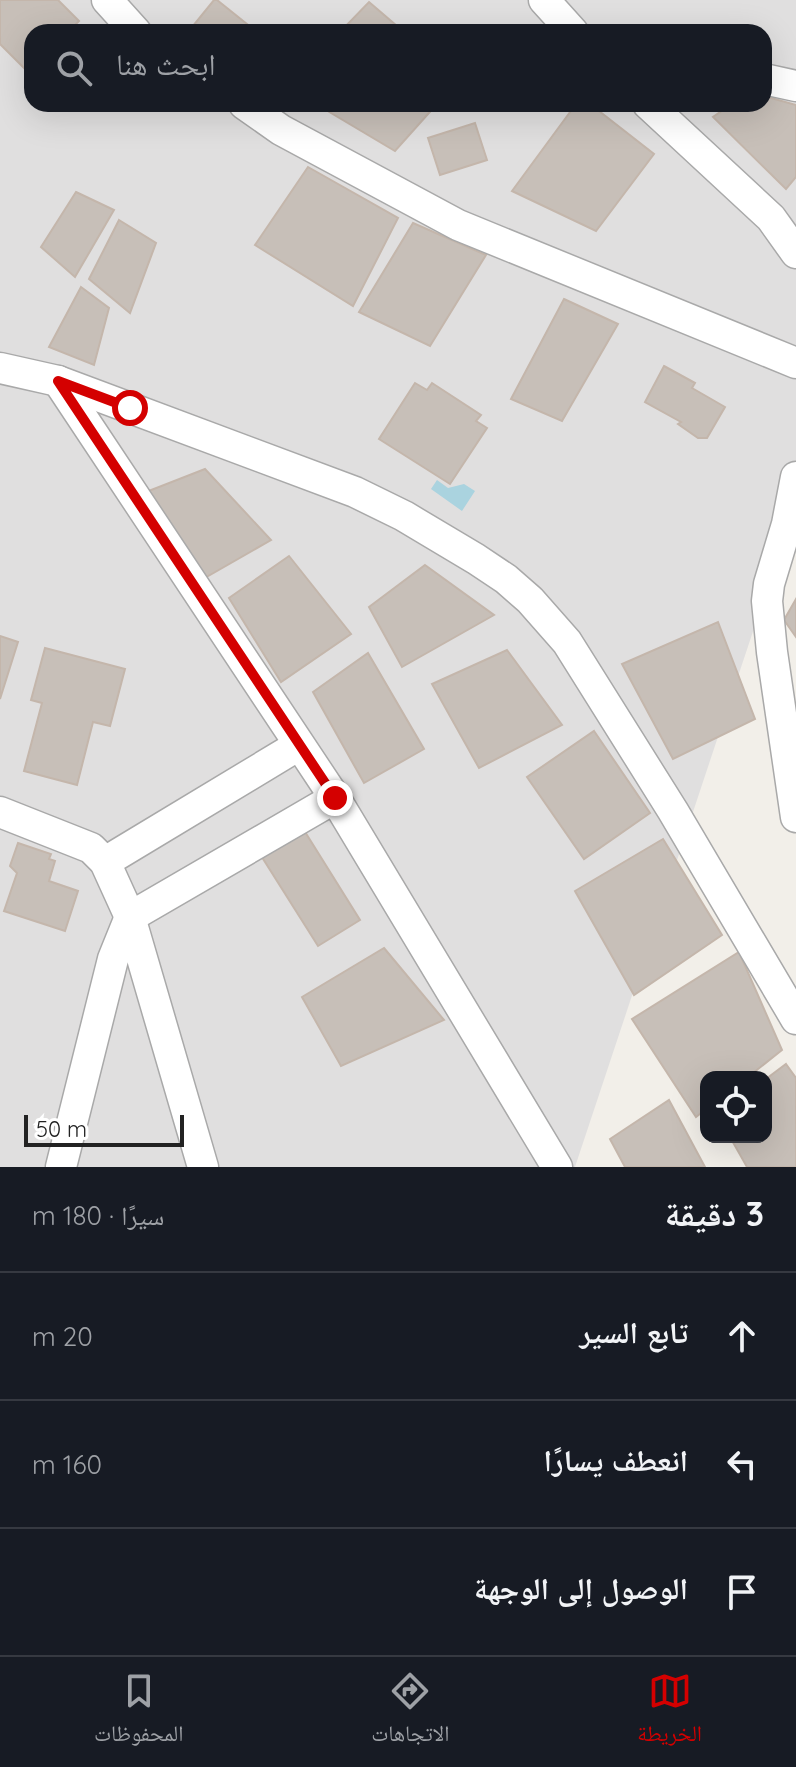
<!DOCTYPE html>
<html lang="ar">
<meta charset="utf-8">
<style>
body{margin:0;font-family:Quicksand,"Noto Naskh Arabic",sans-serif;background:#20242c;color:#f1f3f6;direction:rtl}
.controls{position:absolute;right:24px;bottom:24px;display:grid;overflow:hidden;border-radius:16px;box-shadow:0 8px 32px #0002}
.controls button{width:72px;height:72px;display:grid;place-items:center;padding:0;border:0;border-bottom:2px solid #363941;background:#171b24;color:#f1f3f6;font:40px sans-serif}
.scale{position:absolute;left:24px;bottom:20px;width:160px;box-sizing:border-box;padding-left:8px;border:4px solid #222;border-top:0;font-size:22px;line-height:28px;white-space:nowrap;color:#222;-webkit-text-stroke:6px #fff;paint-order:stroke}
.stop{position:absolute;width:24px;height:24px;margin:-18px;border:6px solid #d40000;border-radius:50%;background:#fff}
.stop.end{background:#d40000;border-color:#fff;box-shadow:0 2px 8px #0008}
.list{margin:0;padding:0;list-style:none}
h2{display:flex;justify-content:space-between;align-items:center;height:104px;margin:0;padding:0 32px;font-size:34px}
h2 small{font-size:26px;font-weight:400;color:#9ea1a6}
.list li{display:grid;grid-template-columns:52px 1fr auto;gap:24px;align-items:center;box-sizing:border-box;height:128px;padding:0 32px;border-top:2px solid #363941}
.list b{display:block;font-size:30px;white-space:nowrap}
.list em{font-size:26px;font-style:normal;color:#9ea1a6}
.icon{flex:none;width:44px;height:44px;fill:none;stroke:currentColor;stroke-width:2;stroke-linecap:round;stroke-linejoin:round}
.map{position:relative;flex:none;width:796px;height:1167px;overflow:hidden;direction:ltr}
.search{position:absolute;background:#171b24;box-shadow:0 8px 32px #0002;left:24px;right:24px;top:24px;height:88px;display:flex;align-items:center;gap:20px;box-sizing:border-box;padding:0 28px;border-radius:24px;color:#9ea1a6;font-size:30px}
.sheet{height:488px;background:#171b24}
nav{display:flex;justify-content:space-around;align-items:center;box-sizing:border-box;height:112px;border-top:2px solid #363941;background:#171b24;font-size:22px;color:#9ea1a6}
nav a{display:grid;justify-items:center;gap:4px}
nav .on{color:#d40000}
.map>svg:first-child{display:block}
</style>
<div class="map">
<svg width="796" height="1167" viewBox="0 0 796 1167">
<rect width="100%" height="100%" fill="#f2efe9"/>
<path fill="#e0dfdf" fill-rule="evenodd" d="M 0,0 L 796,0 L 796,502 L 575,1167 L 0,1167 ZM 32,32 L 764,32 L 764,104 L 32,104 Z"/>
<polygon fill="#aad3df" points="437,480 448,488 464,484 475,491 462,511 431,489"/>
<g fill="#c7bfb8" stroke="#c4b6ab" stroke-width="2">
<polygon points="0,0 58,0 79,21 68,32 32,32 32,68 28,72 0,44"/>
<polygon points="214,0 217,0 257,32 188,32"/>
<polygon points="369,2 404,32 340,32"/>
<polygon points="764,96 796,105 796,177 786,189 713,117 732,104 764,104"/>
<polygon points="316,104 437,104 395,151"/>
<polygon points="576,104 590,104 654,154 596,231 512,191"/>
<polygon points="475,123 487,160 440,175 428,138"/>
<polygon points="308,167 398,218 353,306 255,245"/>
<polygon points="76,192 114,210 75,277 41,247"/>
<polygon points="119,220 156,243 130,313 89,279"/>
<polygon points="413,223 486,255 430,346 359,312"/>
<polygon points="81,287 109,308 94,365 49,347"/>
<polygon points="564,299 618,324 562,421 511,399"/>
<polygon points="664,366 695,383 692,388 725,407 707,438 698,438 678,424 681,422 645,402"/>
<polygon points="415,383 427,390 432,383 481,415 476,421 487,428 450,484 379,439"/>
<polygon points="205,469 271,540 203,579 146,492"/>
<polygon points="289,556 351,634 281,682 229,598"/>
<polygon points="425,565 494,615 402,667 369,607"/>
<polygon points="796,599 796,637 784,620"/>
<polygon points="718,622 755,719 673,759 622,664"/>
<polygon points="0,636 18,642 0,699"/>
<polygon points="45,648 125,669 110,726 93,722 77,785 24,771 42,703 31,700"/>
<polygon points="507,650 562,725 479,768 432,684"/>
<polygon points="368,653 424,749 364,783 313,692"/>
<polygon points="594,731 650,813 584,859 527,777"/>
<polygon points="302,827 360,920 318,946 260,854"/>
<polygon points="663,839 722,935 634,995 575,891"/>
<polygon points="18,843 51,854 49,859 55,861 49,881 78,891 65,931 4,911 17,873 10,866"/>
<polygon points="384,948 444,1020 341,1066 302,997"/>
<polygon points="739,952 782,1050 748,1077 706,1077 706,1109 696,1117 632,1019"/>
<polygon points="786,1064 796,1078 796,1167 747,1167 730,1137 766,1137 766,1079"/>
<polygon points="669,1100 705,1167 625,1167 610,1139"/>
</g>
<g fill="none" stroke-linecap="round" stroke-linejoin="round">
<g stroke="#a9a9a9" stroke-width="33">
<g id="minor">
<polyline points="107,0 136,32"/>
<polyline points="544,0 573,32"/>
<polyline points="764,79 796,86"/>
<polyline points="244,104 281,130 458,225 796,363"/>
<polyline points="648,104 771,218 796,253"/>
<polyline points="0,368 58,381 355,492 404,516 476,559 506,579 530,600 567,642 673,811 796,1019"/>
<polyline points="58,381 335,798 557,1167"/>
<polyline points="796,477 787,524 769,584 767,601 772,652 796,817"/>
<polyline points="0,812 91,848 105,862 130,917 203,1167"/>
<polyline points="105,862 299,745"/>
<polyline points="61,1167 113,959 130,917 335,798"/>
</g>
</g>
<use href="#minor" stroke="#fff" stroke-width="30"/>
</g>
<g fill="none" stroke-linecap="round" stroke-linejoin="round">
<polyline stroke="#d40000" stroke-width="10" points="130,408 58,381 335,798"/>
</g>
</svg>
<div class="controls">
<button><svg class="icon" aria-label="locate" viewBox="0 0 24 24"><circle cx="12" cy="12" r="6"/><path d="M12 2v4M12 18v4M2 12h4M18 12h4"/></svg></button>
</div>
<div class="scale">50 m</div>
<div class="stop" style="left:130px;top:408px"></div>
<div class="stop end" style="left:335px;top:798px"></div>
<div class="search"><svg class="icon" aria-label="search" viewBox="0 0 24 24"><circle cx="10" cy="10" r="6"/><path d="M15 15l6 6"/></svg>ابحث هنا</div>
</div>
<section class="sheet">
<h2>3 دقيقة<small>سيرًا · 180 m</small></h2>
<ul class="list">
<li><svg class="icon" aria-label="ahead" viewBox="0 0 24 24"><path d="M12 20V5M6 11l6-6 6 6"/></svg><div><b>تابع السير</b></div><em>20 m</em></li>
<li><svg class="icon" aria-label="left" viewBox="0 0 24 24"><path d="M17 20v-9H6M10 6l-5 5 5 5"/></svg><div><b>انعطف يسارًا</b></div><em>160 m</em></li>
<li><svg class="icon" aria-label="arrive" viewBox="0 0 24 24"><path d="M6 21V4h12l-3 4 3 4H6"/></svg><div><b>الوصول إلى الوجهة</b></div></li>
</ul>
</section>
<nav>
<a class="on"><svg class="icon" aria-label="map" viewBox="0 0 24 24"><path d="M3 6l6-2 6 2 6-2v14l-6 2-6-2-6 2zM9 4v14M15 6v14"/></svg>الخريطة</a>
<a><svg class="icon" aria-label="directions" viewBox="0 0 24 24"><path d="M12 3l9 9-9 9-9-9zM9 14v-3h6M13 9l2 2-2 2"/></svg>الاتجاهات</a>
<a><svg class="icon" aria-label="saved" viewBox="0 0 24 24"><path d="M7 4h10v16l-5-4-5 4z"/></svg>المحفوظات</a>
</nav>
